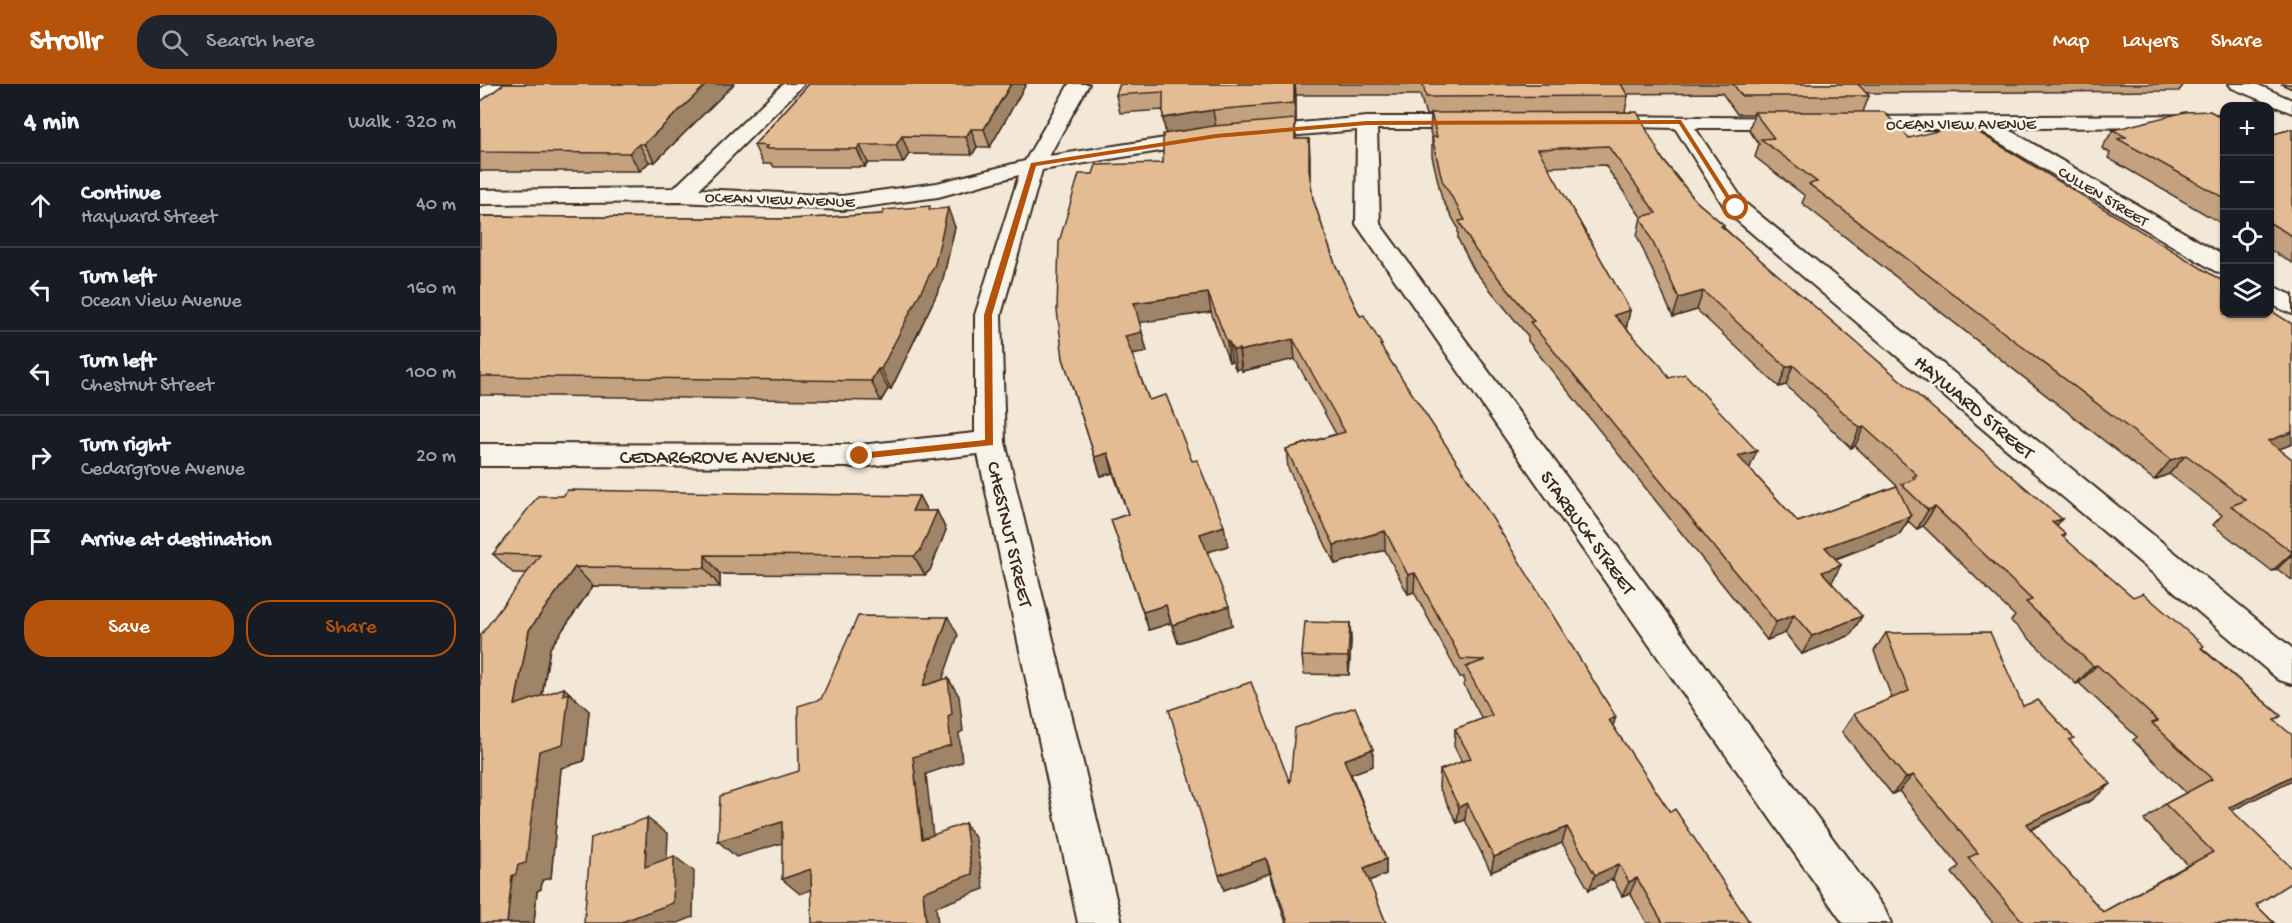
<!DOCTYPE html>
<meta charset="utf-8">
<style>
body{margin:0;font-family:"Gochi Hand",sans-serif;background:#20242c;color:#f1f3f6}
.controls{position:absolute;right:18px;top:18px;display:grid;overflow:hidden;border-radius:12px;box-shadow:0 2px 4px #0004}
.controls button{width:54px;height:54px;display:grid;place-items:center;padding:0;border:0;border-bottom:2px solid #363941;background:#171b24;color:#f1f3f6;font:30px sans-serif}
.stop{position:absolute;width:18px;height:18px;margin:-14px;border:4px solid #b45309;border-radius:50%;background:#fff}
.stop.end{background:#b45309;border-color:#fff;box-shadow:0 2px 6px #0008}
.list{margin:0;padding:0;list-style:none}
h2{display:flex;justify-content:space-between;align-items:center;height:78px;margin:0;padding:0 24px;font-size:26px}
h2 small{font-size:20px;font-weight:400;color:#9ea1a6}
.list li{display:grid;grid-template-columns:39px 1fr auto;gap:18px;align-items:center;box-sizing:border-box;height:84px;padding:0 24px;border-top:2px solid #363941}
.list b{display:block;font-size:22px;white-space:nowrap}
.list p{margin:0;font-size:20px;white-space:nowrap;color:#9ea1a6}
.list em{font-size:20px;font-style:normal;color:#9ea1a6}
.actions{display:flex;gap:12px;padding:18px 24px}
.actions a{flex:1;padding:14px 0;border:2px solid #b45309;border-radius:24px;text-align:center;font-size:21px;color:#b45309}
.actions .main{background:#b45309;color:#fff}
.icon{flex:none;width:33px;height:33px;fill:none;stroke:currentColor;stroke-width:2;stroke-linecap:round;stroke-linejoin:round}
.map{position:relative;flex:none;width:1812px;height:839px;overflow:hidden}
header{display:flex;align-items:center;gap:36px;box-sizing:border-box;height:84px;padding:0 30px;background:#b45309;color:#fff}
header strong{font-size:28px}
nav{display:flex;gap:33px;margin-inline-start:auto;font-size:21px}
.search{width:420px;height:54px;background:#20242c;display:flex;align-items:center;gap:15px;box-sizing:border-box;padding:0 21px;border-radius:24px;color:#9ea1a6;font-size:22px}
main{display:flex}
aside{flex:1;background:#171b24}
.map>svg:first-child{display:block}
</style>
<header>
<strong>Strollr</strong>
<div class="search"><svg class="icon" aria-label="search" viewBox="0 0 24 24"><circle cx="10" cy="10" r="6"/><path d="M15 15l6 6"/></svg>Search here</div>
<nav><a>Map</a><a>Layers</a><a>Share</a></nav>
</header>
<main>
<aside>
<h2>4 min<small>Walk · 320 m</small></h2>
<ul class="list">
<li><svg class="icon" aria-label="ahead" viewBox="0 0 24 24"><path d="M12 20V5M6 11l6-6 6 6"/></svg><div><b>Continue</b><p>Hayward Street</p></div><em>40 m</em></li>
<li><svg class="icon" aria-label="left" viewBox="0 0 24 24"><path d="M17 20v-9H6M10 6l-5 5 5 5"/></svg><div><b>Turn left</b><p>Ocean View Avenue</p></div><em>160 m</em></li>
<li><svg class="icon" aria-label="left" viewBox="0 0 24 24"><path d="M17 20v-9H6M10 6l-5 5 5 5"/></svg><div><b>Turn left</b><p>Chestnut Street</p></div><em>100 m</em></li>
<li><svg class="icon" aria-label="right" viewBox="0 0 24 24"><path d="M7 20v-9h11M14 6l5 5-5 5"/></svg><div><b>Turn right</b><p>Cedargrove Avenue</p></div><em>20 m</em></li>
<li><svg class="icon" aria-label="arrive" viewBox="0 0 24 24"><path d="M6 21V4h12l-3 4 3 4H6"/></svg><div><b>Arrive at destination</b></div></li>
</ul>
<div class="actions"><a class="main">Save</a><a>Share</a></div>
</aside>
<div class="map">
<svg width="1812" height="839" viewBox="0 0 1812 839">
<rect width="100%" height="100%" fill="#f3e8d7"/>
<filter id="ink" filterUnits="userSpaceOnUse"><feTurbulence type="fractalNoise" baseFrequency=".0167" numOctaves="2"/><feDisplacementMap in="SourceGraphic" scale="12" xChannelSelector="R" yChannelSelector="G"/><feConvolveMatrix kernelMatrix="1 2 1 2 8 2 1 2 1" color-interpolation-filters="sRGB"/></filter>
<g filter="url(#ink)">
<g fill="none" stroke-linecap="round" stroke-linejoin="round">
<g stroke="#3b2a1e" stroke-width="4">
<g id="minor">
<polygon points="8,0 31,0 7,18 0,20 0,5"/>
<polygon points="303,0 324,0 219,105 362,112 457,99 545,77 589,0 609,0 569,72 724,48 731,50 735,54 731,58 724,60 562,86 521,231 525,358 642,839 598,839 498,370 380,383 0,382 0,360 380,361 495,349 495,231 539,91 458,113 362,126 200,118 0,120 0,106 194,104"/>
<polygon points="1749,0 1776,0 1812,16 1812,29 1752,4"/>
<polygon points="1744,31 1744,43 1526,44 1744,172 1744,189 1735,187 1497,45 1370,45 1363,43 1360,39 1363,35 1370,33"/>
<polygon points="1118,32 1322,34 1325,38 1322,42 1315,44 1215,44 1265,119 1812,564 1812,600 1799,596 1248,129 1195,44 1111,42 1108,38 1111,34"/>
<polygon points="887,33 994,33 1001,35 1004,39 1001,43 994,45 897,45 900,140 1404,824 1411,839 1363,839 876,140 877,46 774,55 767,53 764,49 767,45 774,43"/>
<polygon points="1790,201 1812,211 1812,230 1790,220"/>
</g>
</g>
<use href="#minor" fill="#f7f3e8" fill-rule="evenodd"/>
</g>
<g fill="#c4a27f" stroke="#3b2a1e" stroke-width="1.5" fill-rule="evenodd">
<polygon points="24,0 254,0 175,78 169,78 160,87 0,87 0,18"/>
<polygon points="329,0 546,0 510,63 497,63 492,71 429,70 423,79 388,79 385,83 294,83 292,80 283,80 274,61"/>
<path d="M 640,0 L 1704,0 L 1699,7 L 1386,9 L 1389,12 L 1383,28 L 1429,54 L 1812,360 L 1799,365 L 1812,375 L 1812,496 L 1797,485 L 1792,487 L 1733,441 L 1742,431 L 1689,390 L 1674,396 L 1322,119 L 1325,112 L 1275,73 L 1279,60 L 1269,46 L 1274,30 L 1257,30 L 1242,9 L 1146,10 L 1148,12 L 1145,28 L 1216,117 L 1244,141 L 1243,143 L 1586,451 L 1583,454 L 1653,513 L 1722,564 L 1801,632 L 1795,636 L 1752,726 L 1776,821 L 1794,839 L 1513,839 L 1472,789 L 1479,782 L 1419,707 L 1412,710 L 1362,648 L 1374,630 L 1412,614 L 1394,567 L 1406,549 L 1543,622 L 1590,657 L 1612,716 L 1550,746 L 1623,828 L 1708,781 L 1664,736 L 1685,720 L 1706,709 L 1653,656 L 1657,653 L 1599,599 L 1596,600 L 1531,537 L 1535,532 L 1443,442 L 1437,445 L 1428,437 L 1419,451 L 1356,475 L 1351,499 L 1371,551 L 1322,570 L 1305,549 L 1287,556 L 1048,257 L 1048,252 L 994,186 L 978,155 L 978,144 L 962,115 L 952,72 L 952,55 L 950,47 L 951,31 L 946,31 L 940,11 L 816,11 L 816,37 L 815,37 L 816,55 L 829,55 L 830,94 L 833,115 L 855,180 L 880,232 L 902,265 L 1133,643 L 1190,728 L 1270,839 L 1167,839 L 1150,809 L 1142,812 L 1133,795 L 1109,806 L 1082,759 L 1011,788 L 985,736 L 977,739 L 959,703 L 960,686 L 982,678 L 974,662 L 975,645 L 1002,635 L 984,601 L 984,593 L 980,593 L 934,508 L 928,510 L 905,466 L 855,480 L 808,384 L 806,365 L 856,350 L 815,275 L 762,287 L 761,284 L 756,286 L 752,277 L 749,278 L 731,228 L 659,238 L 667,268 L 652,271 L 669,316 L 712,377 L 748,462 L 727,468 L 752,541 L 698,559 L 691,539 L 669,546 L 631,436 L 648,430 L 633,389 L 621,392 L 583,274 L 613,90 L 683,79 L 686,50 L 683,34 L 683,26 L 640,29 L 636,11 ZM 1125,81 L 1161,133 L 1157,152 L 1193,233 L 1217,226 L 1299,303 L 1306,301 L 1371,364 L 1375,362 L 1417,402 L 1318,438 L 1270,385 L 1189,294 L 1146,244 L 1150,226 L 1068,83 Z"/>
<polygon points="1801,0 1812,0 1812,5"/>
<polygon points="1744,35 1744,141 1628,74 1630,69 1622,64 1633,46"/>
<polygon points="1812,45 1812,179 1790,166 1790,51"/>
<polygon points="451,125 475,143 462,199 411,305 408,305 401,317 0,311 0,132 310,135 403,130"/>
<polygon points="439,412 447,427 457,427 466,446 450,486 445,491 240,490 240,503 113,502 70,564 62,612 84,604 109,627 104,677 81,684 71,794 62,796 61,805 57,807 54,839 0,839 47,489 33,489 13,470"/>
<polygon points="870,539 871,558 869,591 824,590 822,572"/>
<polygon points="893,682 871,690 906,775 906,790 889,797 906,839 806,839 790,789 744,806 810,699"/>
</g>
<g fill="#a08468" stroke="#3b2a1e" stroke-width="1.5">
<polygon points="227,0 254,0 175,78 164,60"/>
<polygon points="531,0 546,0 510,63 504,45"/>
<polygon points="815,0 816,11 816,37 814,19"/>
<polygon points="733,26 736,44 686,52 683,34"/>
<polygon points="491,45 497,63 492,71 486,53"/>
<polygon points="422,52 429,70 423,79 416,61"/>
<polygon points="829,55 830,73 830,105 829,86"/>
<polygon points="159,60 169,78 160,87 149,69"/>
<polygon points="380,61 388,79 385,83 377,65"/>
<polygon points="468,124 475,143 462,199 411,305 401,285"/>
<polygon points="1223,207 1217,226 1193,233 1199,214"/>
<polygon points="728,209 731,228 658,239 654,219"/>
<polygon points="1150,226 1146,246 1134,231"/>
<polygon points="662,248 667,268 650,271 645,252"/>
<polygon points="813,255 815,275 762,287 759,267"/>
<polygon points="747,258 749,258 752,277 749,278"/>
<polygon points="759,265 761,284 756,286 753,266"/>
<polygon points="1313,281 1306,301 1299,303 1306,283"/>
<polygon points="398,285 408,305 401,317 391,297"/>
<polygon points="1384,343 1375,362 1371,364 1380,344"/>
<polygon points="1812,348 1812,360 1770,377 1788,357"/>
<polygon points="1277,367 1269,386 1258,372"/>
<polygon points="628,369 633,389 621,392 615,373"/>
<polygon points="1706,371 1689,390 1674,396 1691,376"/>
<polygon points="439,412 449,431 432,427"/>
<polygon points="1455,423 1443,442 1437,445 1448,426"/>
<polygon points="457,427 466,446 450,486 445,491 434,472"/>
<polygon points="1431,432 1419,451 1335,482 1345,463"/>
<polygon points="1582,435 1567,454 1572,438"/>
<polygon points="744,442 748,462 724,469 720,450"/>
<polygon points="905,447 905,466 855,480 854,461"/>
<polygon points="1812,469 1812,471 1797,485 1792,487"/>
<polygon points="225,471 240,490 240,503 225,484"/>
<polygon points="1361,481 1351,500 1342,488"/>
<polygon points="95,483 113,502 70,564 57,639 35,621 49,546"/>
<polygon points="935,489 934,508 928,510 928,491"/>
<polygon points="686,521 691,539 669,546 663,528"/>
<polygon points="749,522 752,541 698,559 692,541"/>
<polygon points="1314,531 1305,549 1287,556 1296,538"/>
<polygon points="1382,532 1371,551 1322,570 1332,552"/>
<polygon points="468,533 478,551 454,620 443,602"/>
<polygon points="870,539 871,558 869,591 868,573"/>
<polygon points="1617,581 1599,599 1596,600 1613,582"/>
<polygon points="468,594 479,612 483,647 479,649 482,678 446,690 455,770 442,755 433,673 468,632"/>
<polygon points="84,604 109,627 104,677 81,684 71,794 62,796 61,805 57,807 54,839 27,839 32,792 59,667 83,611"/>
<polygon points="1136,633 1130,651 1129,636"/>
<polygon points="893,665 893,682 866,692 864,676"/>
<polygon points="1433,691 1419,707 1412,710 1426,694"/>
<polygon points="1812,692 1812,696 1726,740 1749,724"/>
<polygon points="1631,700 1612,716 1528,756 1546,740"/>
<polygon points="987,719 985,736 977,739 979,723"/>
<polygon points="167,734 188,750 186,798 165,783"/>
<polygon points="302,738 319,754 256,773 238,757"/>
<polygon points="485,739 496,755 504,805 456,823 458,839 446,839 443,808"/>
<polygon points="1087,743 1082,759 1011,788 1014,773"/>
<polygon points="194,772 214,787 213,833 198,839 139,839"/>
<polygon points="786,774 790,789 744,806 739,791"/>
<polygon points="906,775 906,790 884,799 884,784"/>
<polygon points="1139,780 1133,795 1109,806 1115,791"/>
<polygon points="331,785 347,800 320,810 302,795"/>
<polygon points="1157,794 1150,809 1142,812 1149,798"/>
</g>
<g fill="#e4bc94" stroke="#3b2a1e" stroke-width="1.5">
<polygon points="24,0 227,0 164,60 159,60 149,69 0,68 0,18"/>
<polygon points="329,0 531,0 504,45 491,45 486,53 422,52 416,61 380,61 377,65 285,65 287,62 274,61"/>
<polygon points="640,0 814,0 814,19 733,26 683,34 683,8 636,11"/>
<polygon points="943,0 1141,0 1148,12 946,13"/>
<polygon points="1253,0 1378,0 1389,12 1262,12"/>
<polygon points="1730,27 1744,35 1744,114 1638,55 1646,53 1633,46 1705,28"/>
<polygon points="1157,28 1183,76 1216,117 1244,141 1241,142 1582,435 1572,438 1586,451 1582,452 1653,513 1663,509 1724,562 1721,564 1801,632 1794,636 1812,651 1812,692 1749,724 1812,784 1812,798 1776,821 1794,839 1544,839 1488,774 1498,769 1433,691 1426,694 1374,630 1429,607 1406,549 1510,548 1543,622 1558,616 1594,654 1589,656 1631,700 1546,740 1623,828 1733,768 1685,720 1732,695 1672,639 1678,637 1617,581 1613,582 1546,518 1552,516 1455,423 1448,426 1421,400 1435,395 1433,393 1437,391 1384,343 1380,344 1313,281 1306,283 1223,207 1199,214 1161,133 1176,129 1128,62 1058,65 1150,226 1134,231 1181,282 1189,294 1205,290 1277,367 1258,372 1318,438 1417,402 1431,432 1345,463 1361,481 1342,488 1382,532 1332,552 1314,531 1296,538 1050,238 1054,237 996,167 979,137 985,136 962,96 952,53 957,53 951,29"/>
<polygon points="1274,28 1404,28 1429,54 1485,40 1744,198 1744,230 1790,230 1790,226 1812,240 1812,348 1788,357 1812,375 1812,468 1751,422 1766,416 1706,371 1691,376 1329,100 1337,98 1281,55 1294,54"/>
<polygon points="815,35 815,55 829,55 829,86 833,115 855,180 880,232 884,231 902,261 900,261 983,387 1136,633 1129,636 1190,728 1195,725 1270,839 1183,839 1157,794 1149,798 1139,780 1115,791 1087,743 1014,773 987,719 979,723 960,686 991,674 975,645 1012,631 986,583 1005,576 981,575 935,489 928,491 905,447 854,461 806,365 865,348 813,255 759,267 759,265 753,266 749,258 747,258 728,209 654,219 662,248 645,252 669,316 686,311 712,377 717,376 744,442 720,450 749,522 692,541 686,521 663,528 631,436 648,430 628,369 615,373 583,274 577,226 579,158 599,90 613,90 616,81 683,79 683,50 734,42"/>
<polygon points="1812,45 1812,152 1790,139 1790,51"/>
<polygon points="450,122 449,126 468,124 455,180 401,285 398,285 391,297 0,292 0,132 310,135 403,130 404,126"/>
<polygon points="88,406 439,412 432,427 457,427 440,467 434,472 225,471 225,484 95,483 49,546 35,621 84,604 83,611 89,609 83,660 59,667 46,779 38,781 36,790 32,792 27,839 0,839 0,552 60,471 13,470 58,412 83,412"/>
<polygon points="378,532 468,533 443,602 468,594 472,630 468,632 471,661 433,673 442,755 485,739 492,790 443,808 446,839 332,839 331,785 302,795 302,738 238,757 240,712 319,687 318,622 341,615"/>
<polygon points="825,538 870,539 868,573 822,572"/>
<polygon points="771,598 810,699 815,644 875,623 893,665 864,676 906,775 884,784 906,839 808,839 786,774 739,791 689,626"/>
<polygon points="167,734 165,783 194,772 193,819 139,839 104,839 111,754"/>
</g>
</g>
<polygon fill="#b45309" points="1201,36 1258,125 1253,125 1199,40 887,41 736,54 556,82 512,231 513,361 380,375 376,372 380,369 505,356 504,231 551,79 736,50 887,37"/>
<g text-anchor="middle" stroke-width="5" stroke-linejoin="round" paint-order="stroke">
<g font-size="16" fill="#3b2a1e" stroke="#f7f3e8">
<text x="1481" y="45">OCEAN VIEW AVENUE</text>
<text transform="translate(1624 111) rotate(31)" y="6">CULLEN STREET</text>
<text transform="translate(300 114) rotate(2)" y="6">OCEAN VIEW AVENUE</text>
</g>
<g font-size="20" fill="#3b2a1e" stroke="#f7f3e8">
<text transform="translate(1495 322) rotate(40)" y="7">HAYWARD STREET</text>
<text x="237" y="379">CEDARGROVE AVENUE</text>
<text transform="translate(1109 448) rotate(54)" y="7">STARBUCK STREET</text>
<text transform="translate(531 450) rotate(77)" y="7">CHESTNUT STREET</text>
</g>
</g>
</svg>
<div class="controls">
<button>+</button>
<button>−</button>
<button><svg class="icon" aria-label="locate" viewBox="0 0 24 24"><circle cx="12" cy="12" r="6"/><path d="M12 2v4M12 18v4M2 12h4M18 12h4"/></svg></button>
<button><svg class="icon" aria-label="layers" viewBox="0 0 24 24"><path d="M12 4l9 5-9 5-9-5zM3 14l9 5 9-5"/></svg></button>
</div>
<div class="stop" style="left:1256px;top:124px"></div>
<div class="stop end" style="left:380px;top:372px"></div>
</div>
</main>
